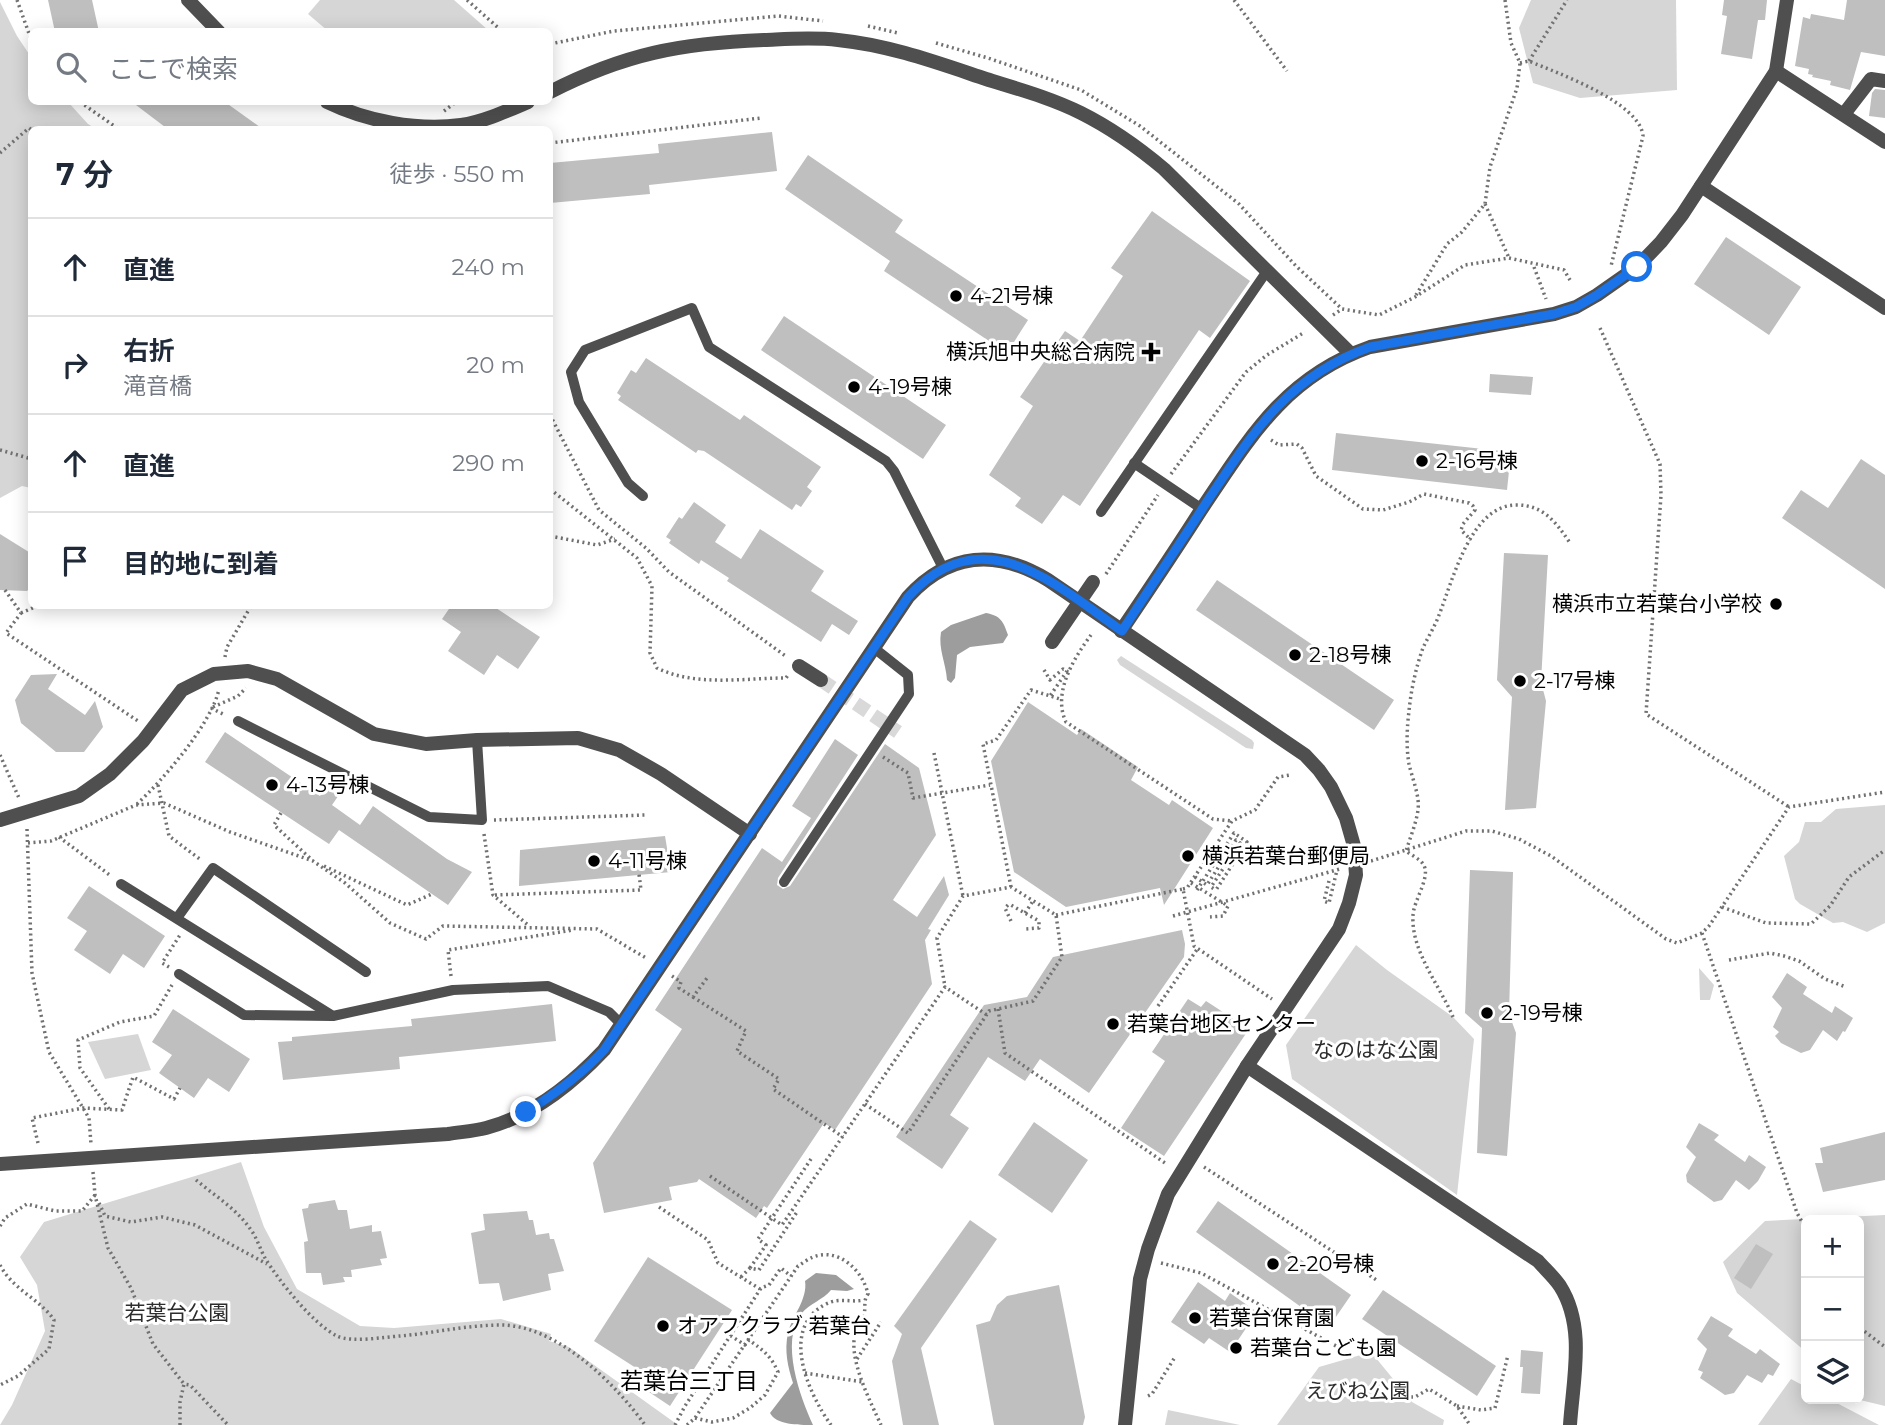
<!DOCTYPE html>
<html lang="ja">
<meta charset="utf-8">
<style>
body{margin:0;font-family:Montserrat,"Noto Sans JP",sans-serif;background:#f6f6f7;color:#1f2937}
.controls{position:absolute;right:21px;bottom:21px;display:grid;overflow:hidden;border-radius:10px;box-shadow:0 4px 18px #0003}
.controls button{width:63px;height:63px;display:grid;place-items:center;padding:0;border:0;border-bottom:2px solid #e0e1e3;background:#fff;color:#1f2937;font:35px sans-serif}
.stop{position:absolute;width:21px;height:21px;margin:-16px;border:5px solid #1a73e8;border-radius:50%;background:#fff}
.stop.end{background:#1a73e8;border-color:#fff;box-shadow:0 2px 7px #0008}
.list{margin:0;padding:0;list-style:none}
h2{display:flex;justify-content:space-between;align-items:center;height:91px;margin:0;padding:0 28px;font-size:30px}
h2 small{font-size:23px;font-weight:400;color:#747a83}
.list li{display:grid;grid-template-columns:46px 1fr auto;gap:21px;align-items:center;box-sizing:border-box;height:98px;padding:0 28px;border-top:2px solid #e0e1e3}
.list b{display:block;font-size:26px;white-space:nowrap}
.list p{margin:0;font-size:23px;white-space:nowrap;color:#747a83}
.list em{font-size:23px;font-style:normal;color:#747a83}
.icon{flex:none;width:38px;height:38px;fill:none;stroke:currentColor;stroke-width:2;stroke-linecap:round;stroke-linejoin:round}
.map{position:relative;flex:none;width:1885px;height:1425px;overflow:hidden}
.search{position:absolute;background:#fff;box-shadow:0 4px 18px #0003;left:28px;top:28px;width:525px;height:77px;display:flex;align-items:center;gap:18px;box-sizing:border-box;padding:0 24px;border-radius:10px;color:#747a83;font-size:26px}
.panel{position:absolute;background:#fff;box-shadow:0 4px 18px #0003;left:28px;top:126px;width:525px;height:483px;border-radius:10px}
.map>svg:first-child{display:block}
</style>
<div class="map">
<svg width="1885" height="1425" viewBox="0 0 1885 1425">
<rect width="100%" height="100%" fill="#fff"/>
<g fill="#d6d6d6">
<polygon points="320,0 454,0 488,30 486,32 328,31 308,14"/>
<polygon points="1531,0 1676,0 1677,90 1580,98 1533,83 1519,28"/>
<polygon points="0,2 17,36 31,57 32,102 68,102 88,124 96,129 32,130 31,488 22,486 0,498"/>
<polygon points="1121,656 1252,740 1254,743 1253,749 1246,748 1120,665 1117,660"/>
<polygon points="1885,805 1885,923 1867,932 1843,922 1833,923 1800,904 1795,899 1784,856 1799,842 1805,822 1821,822 1836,809"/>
<polygon points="1356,945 1387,970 1453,1017 1474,1039 1457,1195 1292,1079 1286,1045"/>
<polygon points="1699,968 1714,985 1710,1000 1700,1000"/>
<polygon points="138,1034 151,1070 105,1079 88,1042"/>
<polygon points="241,1162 264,1227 297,1289 360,1326 394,1328 501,1319 551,1334 549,1341 569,1347 678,1425 0,1425 12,1405 45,1331 37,1285 20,1257 44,1222"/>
<polygon points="1885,1215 1885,1406 1856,1399 1859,1399 1859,1220 1806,1220 1806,1352 1737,1293 1723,1262 1765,1221"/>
<polygon points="1371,1352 1412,1402 1444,1420 1443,1425 1277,1425 1319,1367"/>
<polygon points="1791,1379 1806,1387 1806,1399 1829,1399 1879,1425 1758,1425"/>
<polygon points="1168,1410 1240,1425 1165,1425"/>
</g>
<g fill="#9d9d9d">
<path d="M 986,613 C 1001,616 1003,621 1008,635 L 1003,643 L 970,647 L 957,655 L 955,678 L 951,683 L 947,680 C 946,663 938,649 941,632 L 951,625 Z"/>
<path d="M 816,1273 L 836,1275 L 854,1289 L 847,1291 L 831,1290 C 823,1300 810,1303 801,1314 C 780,1342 800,1397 813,1425 C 798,1425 776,1425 770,1413 L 793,1383 C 788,1367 784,1351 788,1333 C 792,1316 808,1299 805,1281 Z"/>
</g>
<g fill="#bfbfbf">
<polygon points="48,0 92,0 99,32 55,32"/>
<polygon points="1724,0 1767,0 1765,20 1758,20 1752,59 1721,54 1727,16 1722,15"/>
<polygon points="1847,0 1885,0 1885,56 1861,52 1850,90 1830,85 1831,81 1812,77 1813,75 1808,74 1809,69 1795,66 1803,17 1810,19 1811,14 1844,20"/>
<polygon points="1875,89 1885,90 1885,118 1869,116 1872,93"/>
<polygon points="132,102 225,102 264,130 169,130"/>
<polygon points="772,132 777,171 649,185 650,194 550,203 550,163 659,153 658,144"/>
<polygon points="808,155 903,220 895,232 1028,320 1007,353 884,271 890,261 785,189"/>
<polygon points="1152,211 1250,281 1210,338 1199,330 1080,506 1063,495 1042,524 1015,506 1021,498 989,475 1033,406 1020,397 1065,331 1080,341 1123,276 1111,268"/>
<polygon points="1726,237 1801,287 1769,335 1694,284"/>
<polygon points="784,316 946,425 923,459 761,350"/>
<polygon points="646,358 740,420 744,415 821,467 807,487 812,491 801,507 796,504 792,510 704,451 698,450 696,453 618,400 621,396 617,393 631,370 636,373"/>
<polygon points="1490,374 1533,377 1531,395 1489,392"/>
<polygon points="1336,433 1511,452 1507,490 1332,470"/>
<polygon points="1861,459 1885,475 1885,589 1782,518 1801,490 1828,508"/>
<polygon points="694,502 726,525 715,542 741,559 760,529 824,571 811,591 858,621 849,635 832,624 821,642 727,581 729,578 701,560 699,564 669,543 671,540 666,537 679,517 682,519"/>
<polygon points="0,534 32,554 32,586 27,591 0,590"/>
<polygon points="1504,553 1548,555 1541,682 1546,701 1536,808 1505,810 1512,697 1497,680"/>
<polygon points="1217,580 1394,700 1374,730 1196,610"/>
<polygon points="451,606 493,606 540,637 518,669 497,655 484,675 448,651 461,632 442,619"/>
<polygon points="57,674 48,689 85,715 95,701 103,727 84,752 56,752 21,723 15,700 31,675"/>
<polygon points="1028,702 1077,735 1081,729 1138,767 1131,780 1169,805 1172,800 1213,828 1164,905 1160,888 1066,907 1014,872 991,761"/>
<polygon points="225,732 320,796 331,781 343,789 332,805 360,825 373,806 447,859 472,872 448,905 339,830 329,844 205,762"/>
<polygon points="871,735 778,878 777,885 783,889 790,886 885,744 919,768 936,835 893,900 917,917 944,876 949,895 928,929 931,930 925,940 932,984 835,1130 824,1123 767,1208 764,1206 756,1218 699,1179 697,1182 669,1187 672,1200 604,1213 593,1163 682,1029 655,1010 762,848 782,862 811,818 792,806 835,739 858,755"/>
<polygon points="665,836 671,872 519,886 520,850"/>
<polygon points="1470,870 1513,872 1509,1014 1516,1033 1507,1156 1477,1153 1482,1028 1465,1013"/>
<polygon points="89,886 165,936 144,968 123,954 110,974 74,950 87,931 67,918"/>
<polygon points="1182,930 1185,944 1184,957 1089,1093 1040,1059 1025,1081 988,1057 950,1115 969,1128 942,1169 896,1137 984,1005 1027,997 1053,957"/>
<polygon points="1787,973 1807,987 1803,994 1832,1013 1835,1006 1853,1018 1845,1032 1843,1031 1837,1041 1823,1030 1810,1050 1801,1053 1781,1043 1775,1036 1779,1032 1773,1027 1782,1008 1772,997"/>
<polygon points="1188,999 1201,1007 1206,1001 1249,1029 1164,1156 1121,1128 1165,1061 1152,1052"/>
<polygon points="552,1004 556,1041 399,1057 400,1069 283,1080 278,1042 292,1041 292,1037 412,1026 411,1019"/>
<polygon points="173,1009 250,1059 229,1092 208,1078 194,1098 159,1073 172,1055 152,1042"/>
<polygon points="1034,1122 1088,1160 1052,1213 998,1175"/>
<polygon points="1699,1123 1719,1135 1714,1140 1745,1162 1749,1155 1766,1167 1758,1181 1749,1190 1736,1180 1722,1200 1714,1202 1687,1182 1686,1175 1696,1157 1686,1147"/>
<polygon points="1885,1132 1885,1180 1823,1192 1815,1163 1823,1163 1820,1148"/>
<polygon points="335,1200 338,1210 347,1210 350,1229 372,1225 372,1232 381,1231 387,1258 380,1259 382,1265 351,1270 352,1277 343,1277 345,1282 323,1285 321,1273 306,1273 304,1242 308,1241 302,1209 308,1208 309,1204"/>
<polygon points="1218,1201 1351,1295 1329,1327 1196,1232"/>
<polygon points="527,1211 529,1220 533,1220 536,1235 549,1233 550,1239 554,1239 564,1271 548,1274 551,1290 503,1301 499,1283 479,1284 471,1233 485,1230 483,1214"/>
<polygon points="970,1220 997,1239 921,1348 939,1425 903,1425 892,1361 902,1334 894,1326"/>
<polygon points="1756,1244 1773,1254 1751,1289 1734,1278"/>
<polygon points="648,1257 732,1310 670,1406 643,1388 650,1377 594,1341"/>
<polygon points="1198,1282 1225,1301 1230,1293 1257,1312 1230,1352 1209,1338 1204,1344 1171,1322"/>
<polygon points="1059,1285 1085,1417 1083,1425 994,1425 976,1325 990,1321 997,1305 1007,1296"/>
<polygon points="1383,1290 1496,1366 1477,1396 1362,1319"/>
<polygon points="1711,1316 1733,1329 1728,1336 1756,1354 1760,1349 1780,1364 1773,1376 1768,1374 1762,1383 1747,1375 1734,1393 1725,1395 1700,1378 1703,1372 1698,1370 1707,1349 1697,1339"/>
<polygon points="1521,1350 1543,1352 1540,1394 1521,1393 1523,1367 1520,1367"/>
</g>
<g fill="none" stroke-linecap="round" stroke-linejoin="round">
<polyline stroke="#d9d9d9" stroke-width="14" stroke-dasharray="14 7" stroke-linecap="butt" points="821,680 898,732"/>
<g stroke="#717171" stroke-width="3.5" stroke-dasharray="2 3.5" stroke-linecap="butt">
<polyline points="17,0 32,42"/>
<polyline points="467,0 503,32"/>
<polyline points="1234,0 1287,71"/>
<polyline points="868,26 898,33"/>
<polyline points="936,43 988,58 1081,90 1140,126 1239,204 1296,266 1342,309"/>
<polyline points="550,44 614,31 778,16 823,21"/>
<polyline points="1529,61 1567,0"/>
<path d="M 1520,63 L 1529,61 C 1557,73 1640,102 1643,136 L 1611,266"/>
<polyline points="80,102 120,130"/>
<polyline points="444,111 456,102"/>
<polyline points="550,143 761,118"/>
<polyline points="0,153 29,128 32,130"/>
<polyline points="1485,204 1509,258"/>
<polyline points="1534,267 1546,299"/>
<polyline points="1416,295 1447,244 1462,232 1485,204 1490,167 1517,88 1520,63 1511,43 1505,0"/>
<polyline points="1333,315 1342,309 1379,315 1415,297 1465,265 1509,258 1564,270 1570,280"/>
<polyline points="1600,328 1660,464 1661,495 1646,714 1789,807"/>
<polyline points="550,415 599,510 646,548 669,572 787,657"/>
<polyline points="1271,440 1279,445 1297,444 1302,448 1316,476 1363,509 1383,510 1409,502 1424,494 1469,503 1473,506 1475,510 1463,524 1461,530 1471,540"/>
<polyline points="0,450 32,459"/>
<polyline points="1171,474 1246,372 1267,355 1305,332"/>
<path d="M 550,489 L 637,558 L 652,586 L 650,653 L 657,668 C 696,687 744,678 786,678 L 788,675"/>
<polyline points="550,536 597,545 615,539"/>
<polyline points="1106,574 1158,495"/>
<polyline points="5,590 21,613 6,633 138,721"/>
<polyline points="21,613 37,606"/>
<path d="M 1091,635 C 1074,658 1052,693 1066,722 L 1213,819 L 1232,821"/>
<polyline points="225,657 227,647 251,606"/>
<polyline points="1044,670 1050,680 1063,669 1067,671 1050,696"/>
<polyline points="213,707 238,696 246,688"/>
<polyline points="211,708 225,715"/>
<polyline points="934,753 963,896"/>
<polyline points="0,755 19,798"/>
<polyline points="883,757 908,773 913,798 990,785"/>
<polyline points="158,785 169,836 201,860"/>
<path d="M 137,804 C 163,780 212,723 219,689"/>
<polyline points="281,813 274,825 311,859"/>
<polyline points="494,820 646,815"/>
<polyline points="27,829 32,973 49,1052 89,1118 91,1144"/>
<polyline points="484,834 493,895 528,925"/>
<polyline points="59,837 111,876"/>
<polyline points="28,843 51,841 136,805 164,803 230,832 313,861 345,883 390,923 426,939 443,926 597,929 646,958"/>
<polyline points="1371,861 1466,831 1492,831 1519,839 1551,856 1666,939 1677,943 1702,933 1709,926 1789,807 1885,792"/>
<polyline points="324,866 407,905 432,894"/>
<polyline points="1195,877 1207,885 1236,840 1240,843 1211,887 1216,890"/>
<polyline points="1329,881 1324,901 1329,903 1337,870"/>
<polyline points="1191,883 1228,906 1223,916 1210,917"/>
<polyline points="1011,887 983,744 996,740 1031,690 1060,699"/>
<polyline points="1183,889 1187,888 1232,821 1255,810 1278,777 1290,775"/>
<polyline points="1197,890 1234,833 1247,842 1216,890"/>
<polyline points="495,895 641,890 639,874"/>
<polyline points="1722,907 1766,923 1811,924 1830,906 1849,877 1885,850"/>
<polyline points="1025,913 1033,901"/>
<polyline points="1056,915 1183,889 1194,946 1272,999"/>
<polyline points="1173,916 1340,869"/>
<polyline points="1011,921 1005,908 1008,905 1011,905 1039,921 1039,928 1025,929"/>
<polyline points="1702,933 1797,1213 1806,1229"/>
<polyline points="1729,960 1770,953 1784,956 1799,961 1825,979 1846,987"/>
<polyline points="169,967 162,963 180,935"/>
<polyline points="451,976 448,950 573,930"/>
<polyline points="672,976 681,982 679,988 693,997 707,978"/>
<polyline points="693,997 746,1031 737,1051 779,1079 773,1089 843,1137"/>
<polyline points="1158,1006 1198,948"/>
<polyline points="998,1009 1005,1053 1165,1163"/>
<path d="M 1453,1017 C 1440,986 1411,951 1413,916 C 1413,901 1432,876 1423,864 C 1420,859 1411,855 1406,851 C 1410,838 1416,824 1418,810 C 1420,796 1412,778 1409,764 C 1406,747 1407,727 1409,711 C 1411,690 1416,667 1423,648 C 1428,637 1435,626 1439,615 C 1453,580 1471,504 1517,505 C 1543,505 1556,522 1570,543"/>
<polyline points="865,1104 908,1133 989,1011 1033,1001 1062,957 1056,915 1011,887 963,896 937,938 945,987"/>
<polyline points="109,1109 80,1068 78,1040 120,1022 154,1016 172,985"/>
<polyline points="38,1143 32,1118 83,1108 122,1110 133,1077 174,1099 180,1088"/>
<polyline points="1204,1167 1378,1281"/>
<polyline points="93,1172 95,1195 108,1248 131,1288 153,1344 184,1384"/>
<polyline points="710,1176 782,1225 945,987 987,1015"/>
<path d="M 196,1180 C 215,1196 237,1209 251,1230 C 257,1238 260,1249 265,1258 C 279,1281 313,1324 337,1336 C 352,1343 384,1337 400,1336 C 434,1333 467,1325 501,1325 C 556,1325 615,1383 645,1425"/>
<polyline points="99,1203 105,1216 131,1222 162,1217 195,1225 267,1264"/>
<polyline points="659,1207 708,1240 718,1263 760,1289"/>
<polyline points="0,1226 5,1218 27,1204 55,1211 82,1211 95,1195"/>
<polyline points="1161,1263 1201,1273 1338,1347"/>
<path d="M 0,1265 C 12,1289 41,1300 54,1320 L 49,1349 L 18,1376 L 0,1385"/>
<polyline points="750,1268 766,1245 758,1239 811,1159"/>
<polyline points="741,1277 750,1268 759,1270 797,1212"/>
<polyline points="1859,1322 1864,1331 1885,1347"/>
<polyline points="857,1359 881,1322"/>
<polyline points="805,1373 863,1382"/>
<polyline points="1148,1396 1152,1394 1175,1357"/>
<polyline points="1400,1397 1415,1397 1429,1389 1457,1406 1470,1425"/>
<polyline points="1457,1406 1481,1410 1495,1408 1508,1355"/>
<path d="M 695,1418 L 712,1422 L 733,1418 L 750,1408 L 765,1395 L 778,1372 C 771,1356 763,1350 749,1340 L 745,1345 L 731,1336"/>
<polyline points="180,1425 180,1402 184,1384 190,1385 228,1425"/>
<polyline points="675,1425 685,1406 761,1288 769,1285 781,1268 791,1276"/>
<path d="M 687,1425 L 695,1418 L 798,1266 C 803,1263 808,1259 813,1257 C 839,1247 863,1271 868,1294 C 863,1301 866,1306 864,1315 C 861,1324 855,1331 854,1341 C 852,1366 871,1403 881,1425"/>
<path d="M 831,1425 C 808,1393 779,1328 826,1304 C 840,1297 851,1303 864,1300"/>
</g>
<g stroke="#4f4f4f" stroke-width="10">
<polyline points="1134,463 1202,509"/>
<polyline points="643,496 628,483 579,402 571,372 585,350 692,308 709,347 886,461 894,471 943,568"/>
<polyline points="1101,512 1267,271"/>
<polyline points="238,721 429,817 482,820 477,740"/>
<polyline points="784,882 909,694 908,675 874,648"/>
<polyline points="121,884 333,1016 453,990 548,986 609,1012 622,1025"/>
<polyline points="177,918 213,868 366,972"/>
<polyline points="179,974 244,1015 332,1016"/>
</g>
<g stroke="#4f4f4f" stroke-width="14">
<polyline points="1052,642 1093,582"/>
<polyline points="799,666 821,680"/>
</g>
<g stroke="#4f4f4f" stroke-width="14">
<polyline points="1776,71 1885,142"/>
<polyline points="1844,114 1871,79 1885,81"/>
<polyline points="0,820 79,796 110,774 143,741 182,690 214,674 248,671 277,679 374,734 426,744 477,740 578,738 619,750 661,774 750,834"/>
<path d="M 1247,1066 L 1538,1261 C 1545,1269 1554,1277 1560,1286 C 1586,1327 1573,1379 1570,1425"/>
</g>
<g stroke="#4f4f4f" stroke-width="14">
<polyline points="188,0 219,32"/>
<path d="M 550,92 C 624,54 681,43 764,40 C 788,39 813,37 838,40 C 889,45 938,63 986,79 C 1018,89 1051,98 1081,113 C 1111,128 1139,148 1164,169 L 1351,354"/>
<path d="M 327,102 C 366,121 417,131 461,125 C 483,122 507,111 528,102"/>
<polyline points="1701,186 1885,308"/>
<path d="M 1121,631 C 1148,591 1175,551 1201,510 C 1249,439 1284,377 1370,347 L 1554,314 L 1576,307 L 1597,295 L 1637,267 L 1661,242 L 1682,215 L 1776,71 L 1787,0"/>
<path d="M 0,1164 L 448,1134 C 460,1132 474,1131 486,1128 C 532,1116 572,1084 604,1050 L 908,597 C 949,552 997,549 1048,580 L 1305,755 L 1319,770 L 1331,787 L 1346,818 L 1354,846 L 1356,875 L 1349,903 L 1339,929 L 1247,1066 L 1168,1194 L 1148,1249 L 1140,1279 L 1125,1425"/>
</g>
</g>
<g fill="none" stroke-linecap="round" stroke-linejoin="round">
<path stroke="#1a73e8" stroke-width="9" d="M 526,1112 C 555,1094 580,1076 604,1050 L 908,597 C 982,516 1053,583 1122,631 C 1149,589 1177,548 1204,506 C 1251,435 1286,377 1370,347 L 1554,314 L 1576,307 L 1597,295 L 1637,267"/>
</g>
<g fill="#000" stroke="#fff" stroke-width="2.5">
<circle cx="956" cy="296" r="7"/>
<path d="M1147.5 341.5h7v7h7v7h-7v7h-7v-7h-7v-7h7z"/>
<circle cx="854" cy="387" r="7"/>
<circle cx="1422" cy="461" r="7"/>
<circle cx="1776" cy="604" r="7"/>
<circle cx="1295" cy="655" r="7"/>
<circle cx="1520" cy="681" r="7"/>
<circle cx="272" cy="785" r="7"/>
<circle cx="1188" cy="856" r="7"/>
<circle cx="594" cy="861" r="7"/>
<circle cx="1487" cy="1013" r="7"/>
<circle cx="1113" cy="1024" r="7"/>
<circle cx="1273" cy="1264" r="7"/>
<circle cx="1195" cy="1318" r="7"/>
<circle cx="663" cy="1326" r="7"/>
<circle cx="1236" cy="1348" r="7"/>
</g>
<g text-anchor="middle" stroke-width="6" stroke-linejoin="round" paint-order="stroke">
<g font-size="21" fill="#000" stroke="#fff" text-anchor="start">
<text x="970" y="303">4-21号棟</text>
<text x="1135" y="359" text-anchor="end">横浜旭中央総合病院</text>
<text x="868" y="394">4-19号棟</text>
<text x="1436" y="468">2-16号棟</text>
<text x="1762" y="611" text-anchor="end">横浜市立若葉台小学校</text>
<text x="1309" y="662">2-18号棟</text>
<text x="1534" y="688">2-17号棟</text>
<text x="286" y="792">4-13号棟</text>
<text x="1202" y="863">横浜若葉台郵便局</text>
<text x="608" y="868">4-11号棟</text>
<text x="1501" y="1020">2-19号棟</text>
<text x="1127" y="1031">若葉台地区センター</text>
<text x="1287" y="1271">2-20号棟</text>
<text x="1209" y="1325">若葉台保育園</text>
<text x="677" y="1333">オアフクラブ 若葉台</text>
<text x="1250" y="1355">若葉台こども園</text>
</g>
<g font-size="21" fill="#2d2d2d" stroke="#fff">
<text x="1376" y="1057">なのはな公園</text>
<text x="177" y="1320">若葉台公園</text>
<text x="1358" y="1398">えびね公園</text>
</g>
<g font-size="23" fill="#000" stroke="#fff">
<text x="689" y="1389">若葉台三丁目</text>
</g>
</g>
</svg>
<div class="controls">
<button>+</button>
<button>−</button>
<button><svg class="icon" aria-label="layers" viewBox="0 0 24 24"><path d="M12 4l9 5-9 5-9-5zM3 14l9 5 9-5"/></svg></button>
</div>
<div class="stop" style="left:1637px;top:267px"></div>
<div class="stop end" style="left:526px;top:1112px"></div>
<div class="search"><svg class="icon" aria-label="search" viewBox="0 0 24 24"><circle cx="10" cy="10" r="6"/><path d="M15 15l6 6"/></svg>ここで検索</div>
<section class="panel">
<h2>7 分<small>徒歩 · 550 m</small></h2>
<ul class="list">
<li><svg class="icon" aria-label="ahead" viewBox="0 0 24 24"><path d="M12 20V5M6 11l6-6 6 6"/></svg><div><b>直進</b></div><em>240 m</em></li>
<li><svg class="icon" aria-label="right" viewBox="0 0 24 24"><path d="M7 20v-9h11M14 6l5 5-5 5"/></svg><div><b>右折</b><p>滝音橋</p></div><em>20 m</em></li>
<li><svg class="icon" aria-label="ahead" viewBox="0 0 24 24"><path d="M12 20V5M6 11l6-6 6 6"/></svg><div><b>直進</b></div><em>290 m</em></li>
<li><svg class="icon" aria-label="arrive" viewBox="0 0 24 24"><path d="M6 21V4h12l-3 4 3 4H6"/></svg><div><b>目的地に到着</b></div></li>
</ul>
</section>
</div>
